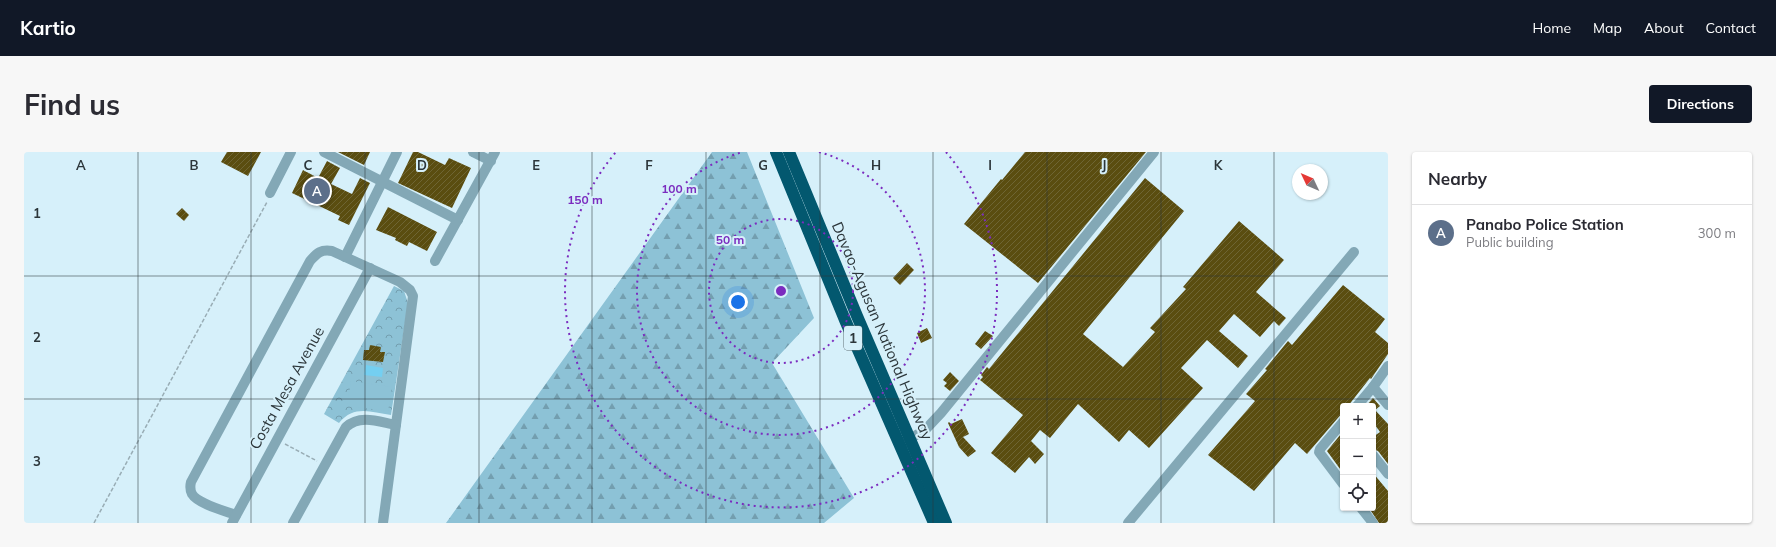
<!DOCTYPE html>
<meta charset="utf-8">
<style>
body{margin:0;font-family:Mulish,sans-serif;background:#f7f7f7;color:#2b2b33}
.controls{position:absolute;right:12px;bottom:12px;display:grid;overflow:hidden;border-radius:4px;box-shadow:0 1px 3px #0004}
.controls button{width:36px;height:36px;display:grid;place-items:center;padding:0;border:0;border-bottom:1px solid #e1e1e2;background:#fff;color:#2b2b33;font:20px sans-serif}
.compass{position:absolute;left:1268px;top:12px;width:36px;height:36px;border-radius:50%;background:#fff;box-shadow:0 1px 3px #0004;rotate:314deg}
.you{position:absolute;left:714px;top:150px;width:14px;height:14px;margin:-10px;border:3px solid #fff;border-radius:50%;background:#1a73e8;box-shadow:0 0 0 6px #1a73e833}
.badge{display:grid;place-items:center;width:26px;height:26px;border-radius:50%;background:#111827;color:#fff;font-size:13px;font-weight:700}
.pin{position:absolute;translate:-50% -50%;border:2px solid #fff;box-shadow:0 1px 4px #0006}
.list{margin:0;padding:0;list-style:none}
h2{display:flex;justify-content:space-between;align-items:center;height:52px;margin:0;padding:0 16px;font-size:17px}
h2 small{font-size:13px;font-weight:400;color:#7c7c81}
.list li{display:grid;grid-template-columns:26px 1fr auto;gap:12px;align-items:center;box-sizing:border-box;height:56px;padding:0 16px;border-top:1px solid #e1e1e2}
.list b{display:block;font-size:15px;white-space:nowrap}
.list p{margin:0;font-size:13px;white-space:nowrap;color:#7c7c81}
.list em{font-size:13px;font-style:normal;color:#7c7c81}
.icon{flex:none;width:22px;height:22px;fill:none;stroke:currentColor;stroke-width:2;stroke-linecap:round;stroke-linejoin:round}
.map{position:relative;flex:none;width:1364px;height:371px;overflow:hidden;border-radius:4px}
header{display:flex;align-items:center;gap:24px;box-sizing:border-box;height:56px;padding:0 20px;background:#111827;color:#fff}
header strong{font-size:19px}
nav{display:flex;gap:22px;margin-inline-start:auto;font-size:14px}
.intro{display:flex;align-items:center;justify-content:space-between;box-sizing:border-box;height:96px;padding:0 24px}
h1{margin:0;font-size:28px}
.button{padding:10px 18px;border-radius:4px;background:#111827;color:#fff;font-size:14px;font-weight:700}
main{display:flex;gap:24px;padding:0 24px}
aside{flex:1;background:#fff;border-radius:4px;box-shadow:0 1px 3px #0004}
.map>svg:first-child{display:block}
</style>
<header>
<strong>Kartio</strong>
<nav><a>Home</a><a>Map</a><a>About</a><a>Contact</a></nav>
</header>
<div class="intro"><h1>Find us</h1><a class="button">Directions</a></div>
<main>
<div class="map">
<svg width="1364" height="371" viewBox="0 0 1364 371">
<defs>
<pattern id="forest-firs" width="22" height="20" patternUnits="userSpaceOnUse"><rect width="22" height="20" fill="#8dc2d6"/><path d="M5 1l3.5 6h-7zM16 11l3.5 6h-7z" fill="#739eaf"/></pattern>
<pattern id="park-crowns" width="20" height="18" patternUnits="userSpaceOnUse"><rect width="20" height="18" fill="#8dc2d6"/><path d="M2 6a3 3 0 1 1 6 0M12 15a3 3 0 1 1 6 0" fill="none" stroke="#739eaf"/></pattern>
<pattern id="building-hatch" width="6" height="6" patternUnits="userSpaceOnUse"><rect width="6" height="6" fill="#5a4d10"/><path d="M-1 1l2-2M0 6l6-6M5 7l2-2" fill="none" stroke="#6e6534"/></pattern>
</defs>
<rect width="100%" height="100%" fill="#d6f0fa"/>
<polygon fill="url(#forest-firs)" points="688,0 723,0 790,166 748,211 830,346 800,371 422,371"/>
<path fill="url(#park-crowns)" d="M 370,134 L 380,139 L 384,151 L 367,263 C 346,260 330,253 315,271 L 300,262 Z"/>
<polygon fill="#8dc2d6" points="327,229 368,235 364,259 323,254"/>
<polygon fill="#74cff1" points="342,213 359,216 358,225 340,223"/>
<g fill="url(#building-hatch)">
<polygon points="203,0 237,0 224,24 197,10"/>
<polygon points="314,0 346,0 340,13"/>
<polygon points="389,0 394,0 421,13 425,6 447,16 428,56 374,31"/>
<polygon points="1001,0 1122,0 1014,131 940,72 977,27 978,28"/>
<polygon points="303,9 316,16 307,32 328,42 336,26 346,31 325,73 314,68 316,64 268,41 279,18 294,26"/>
<polygon points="1121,26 1160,59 1059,182 1099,215 1131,180 1126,176 1162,137 1159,135 1215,69 1260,108 1232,140 1262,166 1255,174 1250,169 1236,185 1210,162 1195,179 1224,204 1214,216 1183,188 1157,216 1179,236 1125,296 1105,278 1095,290 1054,252 1026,286 1016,278 1007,289 1020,302 1011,312 1005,305 991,321 967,301 999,263 956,228 959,225 957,223 963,215 965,217"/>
<polygon points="364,55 413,80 403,99 385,90 383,94 371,88 372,86 352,78"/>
<polygon points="158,56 165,63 160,69 152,62"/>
<polygon points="883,111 890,118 876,133 869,126"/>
<polygon points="1319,133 1361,167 1351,180 1364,191 1364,202 1347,227 1346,226 1324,254 1319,254 1319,260 1283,302 1271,291 1230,339 1184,303 1231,249 1222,242 1243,218 1241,217 1264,189 1268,193"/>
<polygon points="903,176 908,186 897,191 893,181"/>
<polygon points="961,179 969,184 957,197 951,192"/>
<polygon points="346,193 357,195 356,200 361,200 359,210 339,208 340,198 345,198"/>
<polygon points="926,220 935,229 926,239 920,234 923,231 919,228"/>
<polygon points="1349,246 1356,254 1351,258 1364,272 1364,312 1354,299 1349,297 1349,285 1356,280 1349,270 1349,254 1342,254"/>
<polygon points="938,267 945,282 939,285 952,299 944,305 935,295 924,271 925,270 927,272"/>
<polygon points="1317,282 1319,284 1319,321 1303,299"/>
<polygon points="1349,321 1364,339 1364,371 1355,371 1345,356 1349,356"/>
</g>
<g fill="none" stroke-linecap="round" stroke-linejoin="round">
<g stroke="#99adb5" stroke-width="1.5" stroke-dasharray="4 2" stroke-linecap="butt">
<polyline points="261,292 293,309"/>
<polyline points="70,371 243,50"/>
</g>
<g stroke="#83a8b6" stroke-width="10">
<polyline points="300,0 434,68"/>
<polyline points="449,0 467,9"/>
<polyline points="246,41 267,0"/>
<polyline points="321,105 373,0"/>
<polyline points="411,109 471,0"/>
<polyline points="1349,235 1364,214"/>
<polyline points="1333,254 1349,235 1364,253"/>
<polyline points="1319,270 1296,297 1295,300 1319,332"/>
<polyline points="880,290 901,278 917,261 1130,0"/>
<polyline points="1349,303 1364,322"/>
<polyline points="1337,356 1349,371"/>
<path d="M 212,363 C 201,359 174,352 168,342 C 166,338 166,334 167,330 L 286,109 C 293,101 297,97 308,99 L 376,130 L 386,138 L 389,144 L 359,371"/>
<polyline points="208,371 346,116"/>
<path d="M 269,371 L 322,275 C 337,262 355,270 372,273"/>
<polyline points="1104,371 1330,100"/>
</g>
<g stroke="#03586f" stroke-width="12">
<polyline points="752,0 821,168 910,371"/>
<polyline points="765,0 833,164 922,371"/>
</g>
</g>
<path fill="none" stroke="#2c363a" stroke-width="1" stroke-opacity="0.55" d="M 114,0 L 114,371M 227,0 L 227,371M 341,0 L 341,371M 455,0 L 455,371M 568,0 L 568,371M 682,0 L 682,371M 796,0 L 796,371M 909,0 L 909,371M 1023,0 L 1023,371M 1137,0 L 1137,371M 1250,0 L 1250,371M 0,124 L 1364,124M 0,247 L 1364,247"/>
<g fill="none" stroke="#7b2cbf" stroke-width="2" stroke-dasharray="2 4">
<circle cx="757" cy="139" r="72"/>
<path d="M795 0A144 144 0 1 1 719 0"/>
<path d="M922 0A216 216 0 1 1 592 0"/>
</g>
<g text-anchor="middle" stroke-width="4" stroke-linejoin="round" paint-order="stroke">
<rect fill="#d6f0fa" stroke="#5f6e74" stroke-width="1" x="820" y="174" width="18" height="24" rx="3"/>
<g font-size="14" font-weight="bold" fill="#2c363a">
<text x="829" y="191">1</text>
</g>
<g font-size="15" fill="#2c363a" stroke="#d6f0fa">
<text transform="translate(858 179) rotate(67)" y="5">Davao-Agusan National Highway</text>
<text transform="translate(263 236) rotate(-61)" y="5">Costa Mesa Avenue</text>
</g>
</g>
<g font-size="13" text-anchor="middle" font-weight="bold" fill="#2c363a" stroke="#d6f0fa" stroke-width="4" stroke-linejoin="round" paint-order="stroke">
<text x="57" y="18">A</text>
<text x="170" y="18">B</text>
<text x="284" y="18">C</text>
<text x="398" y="18">D</text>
<text x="512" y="18">E</text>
<text x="625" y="18">F</text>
<text x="739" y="18">G</text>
<text x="852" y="18">H</text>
<text x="966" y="18">I</text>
<text x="1080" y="18">J</text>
<text x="1194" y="18">K</text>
<text x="13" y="66">1</text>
<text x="13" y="190">2</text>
<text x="13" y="314">3</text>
</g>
<circle cx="757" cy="139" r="6" fill="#7b2cbf" stroke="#d6f0fa" stroke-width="2"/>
<g font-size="12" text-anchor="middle" font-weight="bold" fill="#7b2cbf" stroke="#d6f0fa" stroke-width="4" stroke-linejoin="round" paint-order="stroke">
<text x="655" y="41">100 m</text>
<text x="561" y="52">150 m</text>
<text x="706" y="92">50 m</text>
</g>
</svg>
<div class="controls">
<button>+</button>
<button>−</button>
<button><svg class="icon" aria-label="locate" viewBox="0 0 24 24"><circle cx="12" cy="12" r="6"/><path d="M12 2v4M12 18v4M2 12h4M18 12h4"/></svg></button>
</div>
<svg class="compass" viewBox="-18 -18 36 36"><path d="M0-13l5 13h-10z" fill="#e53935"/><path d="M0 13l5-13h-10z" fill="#7c7c81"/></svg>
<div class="you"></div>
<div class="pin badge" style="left:293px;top:39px;background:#5c6f8a">A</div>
</div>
<aside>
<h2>Nearby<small></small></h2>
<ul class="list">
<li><span class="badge" style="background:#5c6f8a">A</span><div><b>Panabo Police Station</b><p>Public building</p></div><em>300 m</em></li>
</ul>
</aside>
</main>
